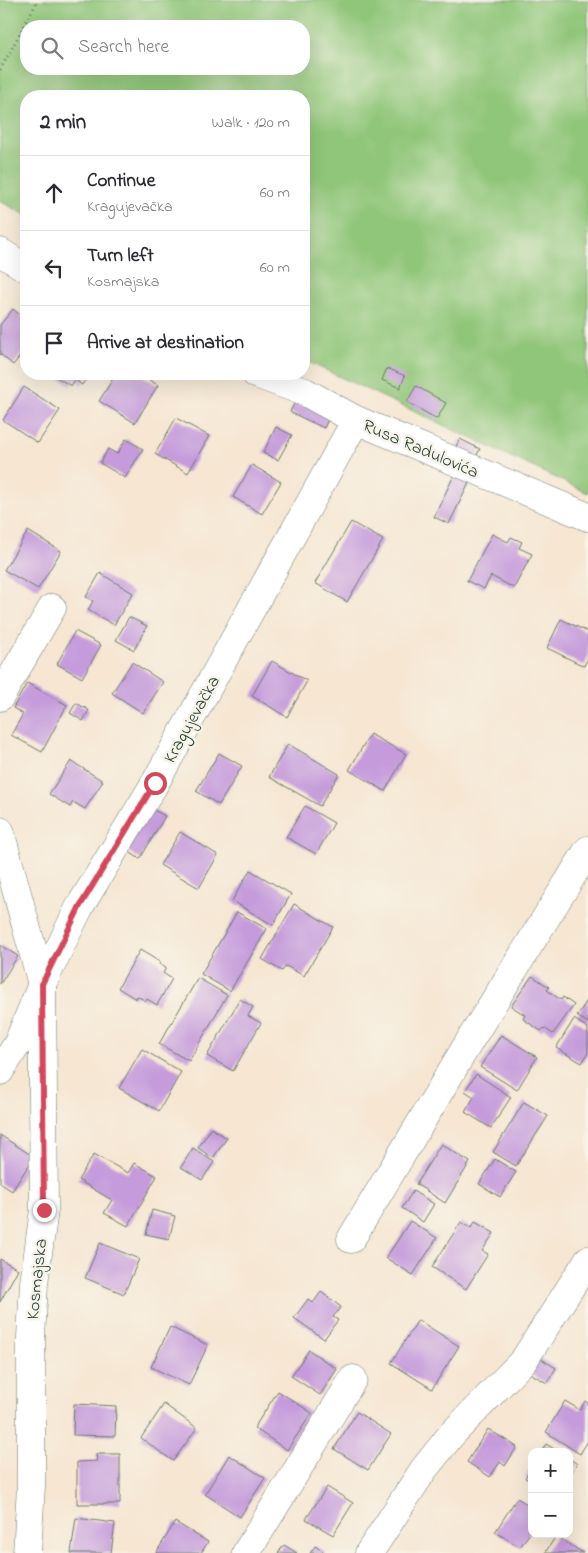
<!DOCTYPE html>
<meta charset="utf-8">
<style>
body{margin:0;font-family:"Indie Flower",sans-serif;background:#f7f7f7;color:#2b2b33}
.controls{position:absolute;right:15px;bottom:15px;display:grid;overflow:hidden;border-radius:10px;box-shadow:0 5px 20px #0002}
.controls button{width:45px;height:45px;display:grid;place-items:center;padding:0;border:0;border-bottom:1px solid #e1e1e2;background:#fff;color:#2b2b33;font:25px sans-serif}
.stop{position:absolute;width:15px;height:15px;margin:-11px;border:4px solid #d1495b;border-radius:50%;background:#fff}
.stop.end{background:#d1495b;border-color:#fff;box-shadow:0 1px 5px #0008}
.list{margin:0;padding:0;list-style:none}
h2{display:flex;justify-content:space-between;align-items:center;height:65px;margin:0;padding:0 20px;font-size:21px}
h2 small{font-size:16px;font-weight:400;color:#7c7c81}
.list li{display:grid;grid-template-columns:32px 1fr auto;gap:15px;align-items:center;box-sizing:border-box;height:75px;padding:0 20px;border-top:1px solid #e1e1e2}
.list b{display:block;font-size:19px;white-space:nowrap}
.list p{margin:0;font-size:16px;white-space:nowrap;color:#7c7c81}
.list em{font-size:16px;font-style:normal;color:#7c7c81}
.icon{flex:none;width:28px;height:28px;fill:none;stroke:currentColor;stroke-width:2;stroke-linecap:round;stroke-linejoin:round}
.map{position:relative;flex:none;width:588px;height:1553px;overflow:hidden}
.search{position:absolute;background:#fff;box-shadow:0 5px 20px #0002;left:20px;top:20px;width:290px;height:55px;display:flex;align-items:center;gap:12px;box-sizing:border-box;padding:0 18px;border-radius:20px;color:#7c7c81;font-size:19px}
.panel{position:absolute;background:#fff;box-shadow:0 5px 20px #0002;left:20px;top:90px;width:290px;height:290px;border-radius:20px}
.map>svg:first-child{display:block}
</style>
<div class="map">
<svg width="588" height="1553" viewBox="0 0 588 1553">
<rect width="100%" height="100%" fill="#f7f3e8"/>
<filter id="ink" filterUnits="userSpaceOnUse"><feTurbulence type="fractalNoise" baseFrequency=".02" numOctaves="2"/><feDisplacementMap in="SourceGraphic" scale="10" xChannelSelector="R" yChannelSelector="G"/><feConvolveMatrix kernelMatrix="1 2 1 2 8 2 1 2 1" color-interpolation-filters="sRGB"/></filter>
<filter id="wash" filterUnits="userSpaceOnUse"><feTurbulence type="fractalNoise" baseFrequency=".0096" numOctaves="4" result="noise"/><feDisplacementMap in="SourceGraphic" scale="20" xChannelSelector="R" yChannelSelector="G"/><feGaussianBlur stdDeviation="1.12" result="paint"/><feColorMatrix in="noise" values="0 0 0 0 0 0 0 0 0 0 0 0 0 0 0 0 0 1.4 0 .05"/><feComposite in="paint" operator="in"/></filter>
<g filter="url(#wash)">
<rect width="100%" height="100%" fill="#f6e6d2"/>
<path fill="#90c679" stroke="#588256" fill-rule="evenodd" d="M 0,0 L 588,0 L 588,493 L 304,360 L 304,96 L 26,96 L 26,215 L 0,201 ZM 26,26 L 304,26 L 304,69 L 26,69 Z"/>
<g id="blocks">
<g fill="#c59bdb">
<polygon points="13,309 26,320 26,349 13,365 0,354 0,325"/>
<polygon points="387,368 405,376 400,388 382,380"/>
<polygon points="51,374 89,374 82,385 75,380 71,386"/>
<polygon points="116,374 139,374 158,385 135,423 99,401"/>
<polygon points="416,386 446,403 437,419 407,402"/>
<polygon points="24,387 60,410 38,443 3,420"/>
<polygon points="296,400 329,417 324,428 290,412"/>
<polygon points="176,418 209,436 188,473 155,454"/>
<polygon points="276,427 292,435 278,460 263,453"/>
<polygon points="126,439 143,449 125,478 100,463 108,449 117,454"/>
<polygon points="460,439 480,449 473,462 453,452"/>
<polygon points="252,465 281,482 262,514 233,497"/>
<polygon points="455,473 470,481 449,524 434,517"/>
<polygon points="351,522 383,540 347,602 315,583"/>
<polygon points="28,531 61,551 38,589 4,570"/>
<polygon points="492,534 508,542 511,537 522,542 519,548 532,554 514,588 491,576 484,589 467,581"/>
<polygon points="100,573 133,593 114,625 88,610 93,601 86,597"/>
<polygon points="129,617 147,626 134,650 116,640"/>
<polygon points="561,619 588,632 588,658 584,666 547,648"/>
<polygon points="75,631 101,645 82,678 57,664"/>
<polygon points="272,661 307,681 287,717 252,696"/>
<polygon points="132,662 163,682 143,713 112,693"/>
<polygon points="27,683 67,705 42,752 11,735 23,714 13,708"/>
<polygon points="76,703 89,710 83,721 70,713"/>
<polygon points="370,734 406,754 385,791 349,770"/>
<polygon points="288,744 339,774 320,806 269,777"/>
<polygon points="219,753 242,766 219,805 196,791"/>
<polygon points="71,761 103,781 85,809 73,802 70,807 49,794"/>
<polygon points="305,806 334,823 316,854 286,837"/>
<polygon points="150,808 165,816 140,859 126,850"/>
<polygon points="180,832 218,855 199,888 160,865"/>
<polygon points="250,870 291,894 273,925 232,901"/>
<polygon points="294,904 333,927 304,976 286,966 282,971 262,959"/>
<polygon points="237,912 267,929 230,991 201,974"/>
<polygon points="0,945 18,956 0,984"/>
<polygon points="140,950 160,962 159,964 166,968 163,973 172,979 157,1005 147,999 146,1001 137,996 136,999 118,988"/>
<polygon points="532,976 549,987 547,990 561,1000 563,997 574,1005 553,1034 544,1028 541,1031 523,1019 525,1015 511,1006"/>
<polygon points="198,978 227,995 189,1061 159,1044"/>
<polygon points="240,999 253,1007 248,1016 261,1023 233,1071 207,1056"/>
<polygon points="588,999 588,1023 577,1016"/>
<polygon points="574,1019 588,1028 588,1053 582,1063 556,1048"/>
<polygon points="501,1035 537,1057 517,1090 480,1067"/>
<polygon points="142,1049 181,1072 159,1111 119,1088"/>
<polygon points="476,1074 511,1097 491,1128 465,1112 474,1097 465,1091"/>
<polygon points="524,1102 548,1116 516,1166 493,1152"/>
<polygon points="211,1128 227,1138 213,1158 198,1148"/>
<polygon points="0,1135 34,1157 12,1191 0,1183"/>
<polygon points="441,1144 470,1162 445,1203 416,1184"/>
<polygon points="193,1148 214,1162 202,1180 181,1167"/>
<polygon points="94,1154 128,1173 134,1163 157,1176 128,1226 104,1213 112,1200 78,1180"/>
<polygon points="495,1159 516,1172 500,1197 479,1184"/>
<polygon points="413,1191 434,1204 423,1222 402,1208"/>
<polygon points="152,1210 175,1216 169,1239 146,1234"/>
<polygon points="410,1221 437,1238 413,1275 386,1258"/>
<polygon points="461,1222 471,1228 475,1222 494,1233 482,1251 488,1254 466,1289 432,1267"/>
<polygon points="100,1243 139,1259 124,1294 85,1278"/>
<polygon points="0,1259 18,1269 0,1302"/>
<polygon points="321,1292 341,1307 333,1317 338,1320 324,1339 294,1318 308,1299 313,1303"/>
<polygon points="418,1320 459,1346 432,1389 391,1363"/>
<polygon points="170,1327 208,1345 189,1385 151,1367"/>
<polygon points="309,1350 337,1369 320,1395 291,1376"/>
<polygon points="538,1357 556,1368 547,1383 528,1372"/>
<polygon points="278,1391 312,1413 287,1450 254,1428"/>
<polygon points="565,1401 580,1410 585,1401 588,1403 588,1441 580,1454 546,1432"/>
<polygon points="74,1404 116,1406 115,1436 73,1435"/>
<polygon points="164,1404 197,1428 173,1461 141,1438"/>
<polygon points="357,1412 391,1434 368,1470 334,1449"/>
<polygon points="488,1429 517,1447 505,1466 500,1462 490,1477 467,1462"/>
<polygon points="546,1444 559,1452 541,1452"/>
<polygon points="96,1454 120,1454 120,1504 77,1504 77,1462 97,1461"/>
<polygon points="229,1455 265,1478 240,1517 205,1494"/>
<polygon points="569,1458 577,1464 569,1476"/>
<polygon points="532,1466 532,1482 525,1478"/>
<polygon points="327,1487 353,1503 333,1535 306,1519"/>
<polygon points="517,1498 532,1507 532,1530 520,1547 495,1532"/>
<polygon points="76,1518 115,1523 111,1553 71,1553"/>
<polygon points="175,1522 208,1542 201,1553 156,1553"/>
<polygon points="556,1536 583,1553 545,1553"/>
<polygon points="284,1545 297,1553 278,1553"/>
<polygon points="315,1546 326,1553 310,1553"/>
</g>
</g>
</g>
<g filter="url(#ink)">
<use href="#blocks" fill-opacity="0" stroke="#6a786b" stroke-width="1"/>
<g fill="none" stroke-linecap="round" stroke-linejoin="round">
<g stroke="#6a786b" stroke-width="29">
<g id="street">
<polyline points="0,252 26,268"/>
<polyline points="256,374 305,392 356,420 588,517"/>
<polyline points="0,697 52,608"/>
<polyline points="0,831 42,984 44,1210 34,1283 31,1337 31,1486 27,1553"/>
<polyline points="0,1071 18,1043 42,984 80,906 155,783 356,420"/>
<polyline points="351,1239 472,1037 588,850"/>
<polyline points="246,1553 353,1379"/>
<polyline points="369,1553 424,1469 452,1434 524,1360 588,1260"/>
</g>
</g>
<polyline stroke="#6a786b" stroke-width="3" stroke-dasharray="1 4" stroke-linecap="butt" points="0,70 38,0"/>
<use href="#street" stroke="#fff" stroke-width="28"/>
</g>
</g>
<g fill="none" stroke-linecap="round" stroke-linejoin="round" filter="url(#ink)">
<polyline stroke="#d1495b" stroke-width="6" points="44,1210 42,984 80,906 155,783"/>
</g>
<g text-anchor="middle" stroke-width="5" stroke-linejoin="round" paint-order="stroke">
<g font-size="18" fill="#1f3d34" stroke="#f7f3e8">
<text transform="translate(421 448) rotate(23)" y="6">Rusa Radulovića</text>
<text transform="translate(191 719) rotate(-61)" y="6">Kragujevačka</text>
<text transform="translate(36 1279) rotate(-84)" y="6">Kosmajska</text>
</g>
</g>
</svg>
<div class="controls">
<button>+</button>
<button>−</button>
</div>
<div class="stop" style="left:155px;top:783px"></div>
<div class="stop end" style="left:44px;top:1210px"></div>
<div class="search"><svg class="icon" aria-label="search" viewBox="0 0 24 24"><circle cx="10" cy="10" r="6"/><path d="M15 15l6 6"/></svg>Search here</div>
<section class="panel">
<h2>2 min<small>Walk · 120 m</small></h2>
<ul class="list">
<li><svg class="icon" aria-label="ahead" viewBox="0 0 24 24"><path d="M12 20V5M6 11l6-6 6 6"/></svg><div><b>Continue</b><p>Kragujevačka</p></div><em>60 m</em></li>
<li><svg class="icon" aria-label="left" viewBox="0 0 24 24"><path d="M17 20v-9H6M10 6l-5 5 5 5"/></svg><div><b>Turn left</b><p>Kosmajska</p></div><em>60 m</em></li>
<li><svg class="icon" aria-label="arrive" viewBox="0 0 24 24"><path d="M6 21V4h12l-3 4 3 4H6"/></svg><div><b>Arrive at destination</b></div></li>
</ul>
</section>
</div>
